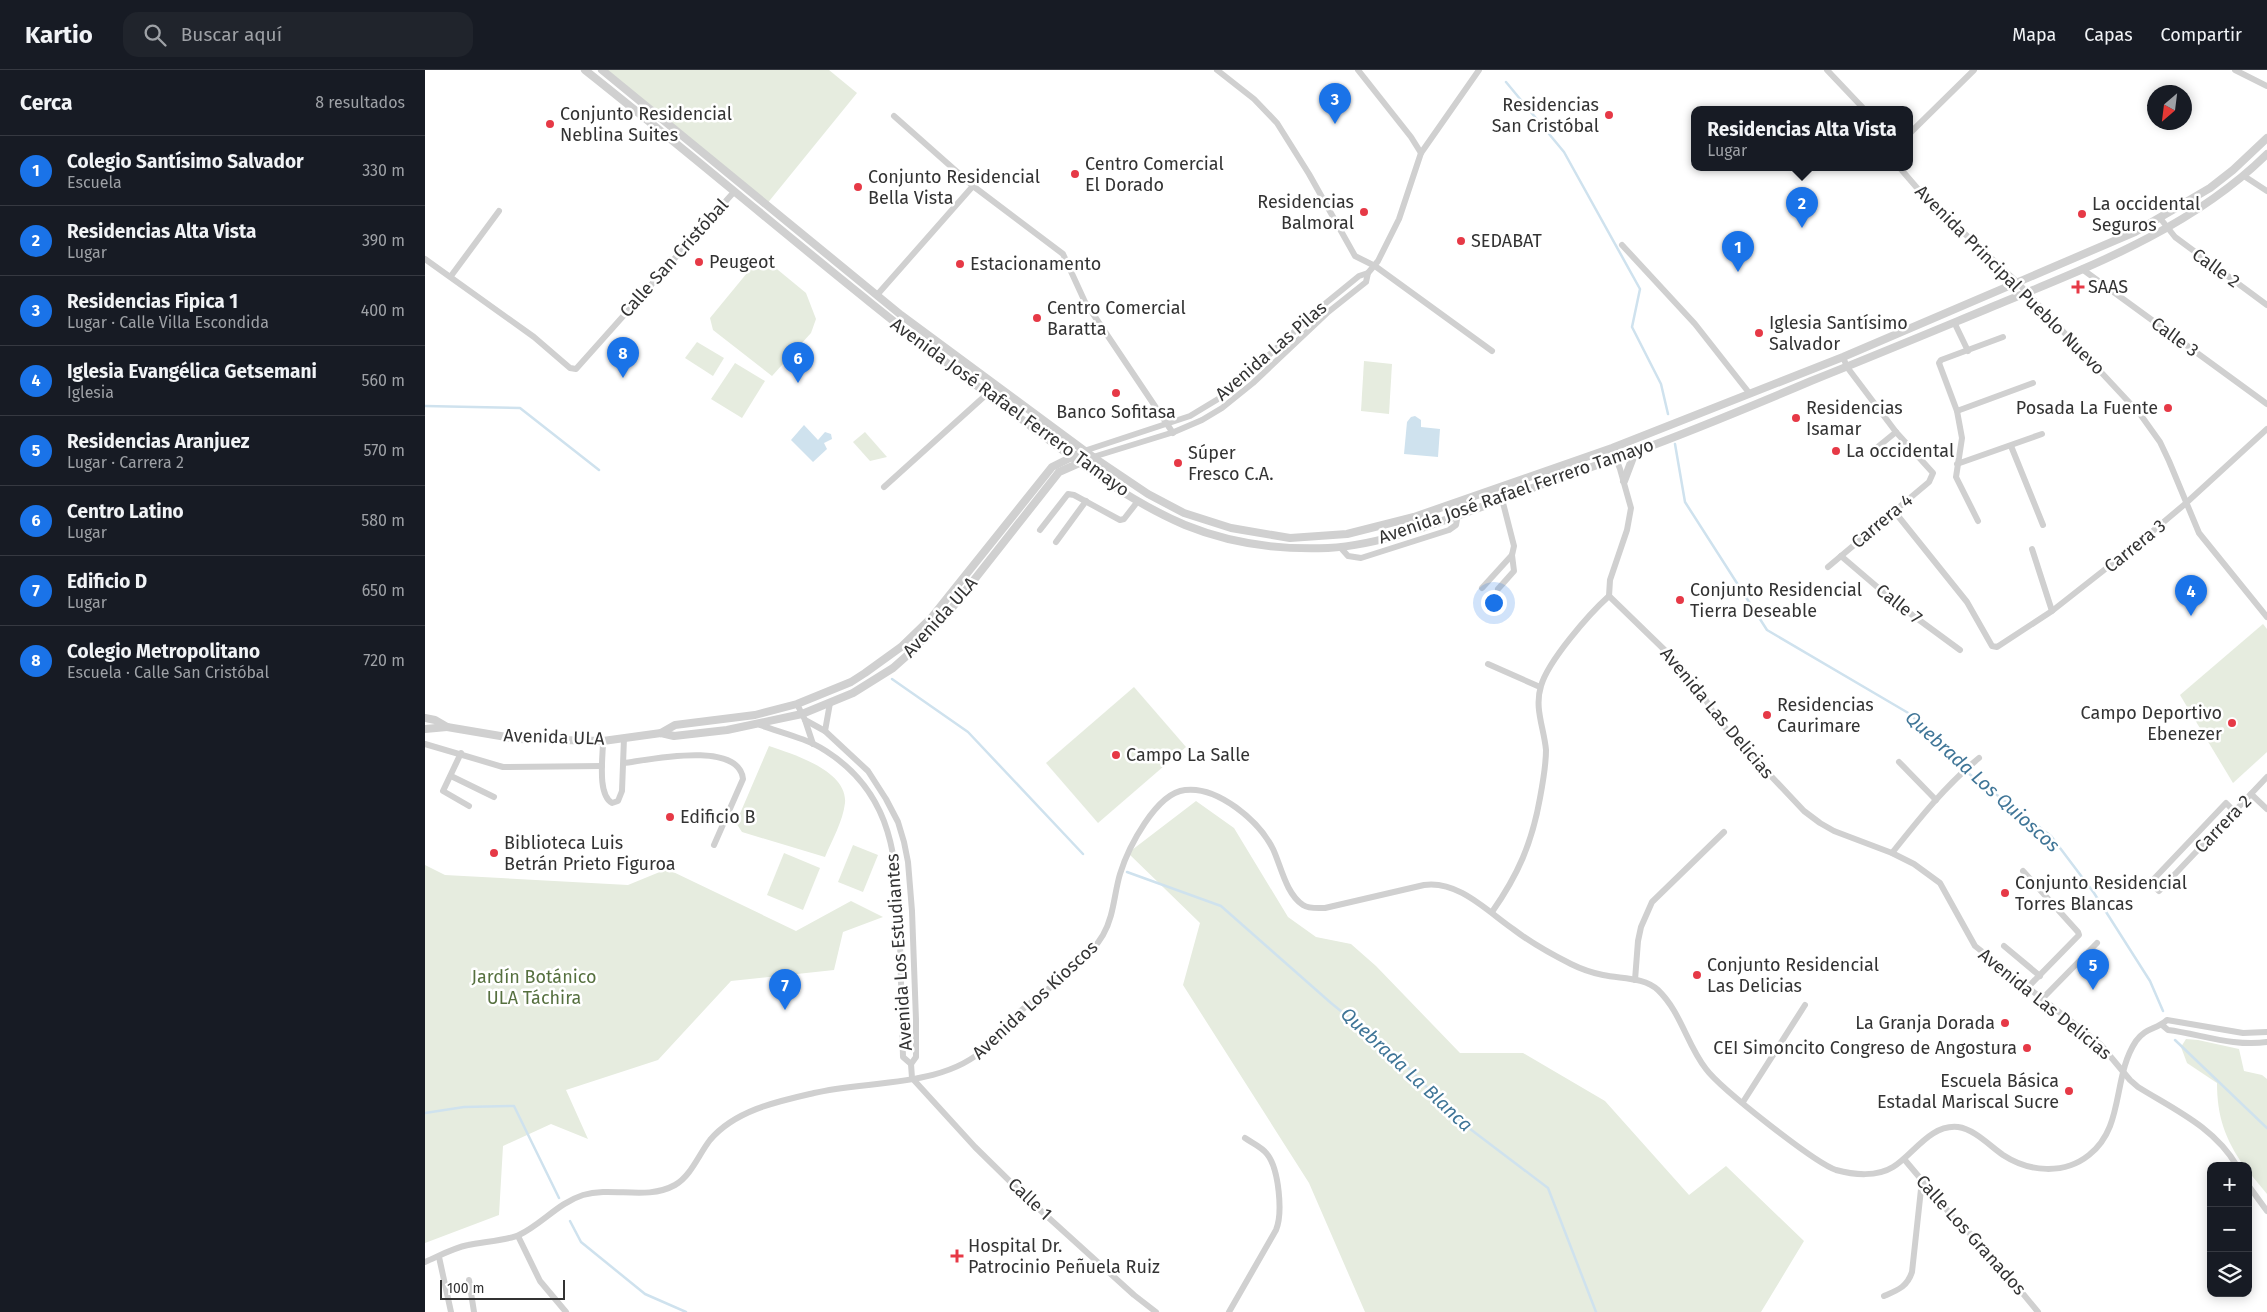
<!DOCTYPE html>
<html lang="es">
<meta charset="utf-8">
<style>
body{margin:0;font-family:"Fira Sans",sans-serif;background:#20242c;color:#f1f3f6}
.controls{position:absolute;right:15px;bottom:15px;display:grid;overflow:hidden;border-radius:10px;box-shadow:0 2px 12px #0003}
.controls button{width:45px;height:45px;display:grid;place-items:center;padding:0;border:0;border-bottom:1px solid #363941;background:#171b24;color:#f1f3f6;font:25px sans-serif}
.compass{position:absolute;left:1722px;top:15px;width:45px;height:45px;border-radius:50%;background:#171b24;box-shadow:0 2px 12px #0003;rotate:208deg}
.scale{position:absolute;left:15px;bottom:12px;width:125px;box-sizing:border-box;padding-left:5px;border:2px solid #333;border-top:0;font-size:14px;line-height:18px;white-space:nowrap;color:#333;-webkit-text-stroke:4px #fff;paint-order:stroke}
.you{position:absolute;left:1068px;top:532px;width:18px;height:18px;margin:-12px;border:4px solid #fff;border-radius:50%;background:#1a73e8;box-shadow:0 0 0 8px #1a73e833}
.badge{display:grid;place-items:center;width:32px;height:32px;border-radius:50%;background:#1a73e8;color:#fff;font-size:16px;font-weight:700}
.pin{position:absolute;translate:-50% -41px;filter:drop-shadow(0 1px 2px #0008)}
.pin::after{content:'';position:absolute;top:26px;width:18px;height:15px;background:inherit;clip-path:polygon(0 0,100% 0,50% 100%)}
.popup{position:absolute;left:1266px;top:36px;width:222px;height:65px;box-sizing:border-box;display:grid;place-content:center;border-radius:10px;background:#171b24;filter:drop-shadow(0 1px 4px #0005);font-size:16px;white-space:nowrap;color:#9ea1a6}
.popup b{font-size:19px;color:#f1f3f6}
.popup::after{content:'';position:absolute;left:50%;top:100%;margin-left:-10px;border:10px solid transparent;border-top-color:#171b24}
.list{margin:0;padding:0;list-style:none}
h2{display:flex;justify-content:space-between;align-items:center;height:65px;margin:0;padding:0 20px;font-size:21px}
h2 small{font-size:16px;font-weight:400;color:#9ea1a6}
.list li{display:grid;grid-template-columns:32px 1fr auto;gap:15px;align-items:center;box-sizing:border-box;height:70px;padding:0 20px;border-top:1px solid #363941}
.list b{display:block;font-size:19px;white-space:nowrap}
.list p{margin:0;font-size:16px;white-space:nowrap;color:#9ea1a6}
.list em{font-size:16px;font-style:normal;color:#9ea1a6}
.icon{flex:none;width:28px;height:28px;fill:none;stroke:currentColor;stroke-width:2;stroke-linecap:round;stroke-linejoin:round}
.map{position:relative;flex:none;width:1842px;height:1242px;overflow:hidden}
header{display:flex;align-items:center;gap:30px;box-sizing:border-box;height:70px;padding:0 25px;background:#171b24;border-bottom:1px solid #363941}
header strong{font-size:24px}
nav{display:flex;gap:28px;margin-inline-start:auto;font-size:18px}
.search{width:350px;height:45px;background:#20242c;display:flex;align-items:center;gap:12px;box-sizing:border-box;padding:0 18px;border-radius:15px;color:#9ea1a6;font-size:19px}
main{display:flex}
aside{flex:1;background:#171b24}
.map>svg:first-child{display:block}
</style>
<header>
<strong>Kartio</strong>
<div class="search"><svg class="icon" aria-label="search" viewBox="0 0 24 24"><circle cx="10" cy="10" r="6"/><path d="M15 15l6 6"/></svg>Buscar aquí</div>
<nav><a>Mapa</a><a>Capas</a><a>Compartir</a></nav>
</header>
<main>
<aside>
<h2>Cerca<small>8 resultados</small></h2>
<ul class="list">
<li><span class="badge">1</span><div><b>Colegio Santísimo Salvador</b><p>Escuela</p></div><em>330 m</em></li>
<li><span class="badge">2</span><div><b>Residencias Alta Vista</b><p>Lugar</p></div><em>390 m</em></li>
<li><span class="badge">3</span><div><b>Residencias Fipica 1</b><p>Lugar · Calle Villa Escondida</p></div><em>400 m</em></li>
<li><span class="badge">4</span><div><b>Iglesia Evangélica Getsemani</b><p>Iglesia</p></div><em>560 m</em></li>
<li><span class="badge">5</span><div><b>Residencias Aranjuez</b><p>Lugar · Carrera 2</p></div><em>570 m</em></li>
<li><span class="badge">6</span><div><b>Centro Latino</b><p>Lugar</p></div><em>580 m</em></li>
<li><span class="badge">7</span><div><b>Edificio D</b><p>Lugar</p></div><em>650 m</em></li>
<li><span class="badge">8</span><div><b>Colegio Metropolitano</b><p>Escuela · Calle San Cristóbal</p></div><em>720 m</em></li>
</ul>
</aside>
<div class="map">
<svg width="1842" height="1242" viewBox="0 0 1842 1242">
<rect width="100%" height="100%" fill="#fff"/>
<g fill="#e6ecdf">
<polygon points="173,0 404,0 432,23 341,135"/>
<polygon points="336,186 381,223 391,249 386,263 347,306 288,260 285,248"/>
<polygon points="272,272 299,288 288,306 260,288"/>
<polygon points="939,291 967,294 964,344 936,341"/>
<polygon points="310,293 340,311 317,348 286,329"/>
<polygon points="440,362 462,387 445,391 428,372"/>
<polygon points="1838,554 1842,559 1842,682 1808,713 1755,625"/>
<polygon points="709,617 761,677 673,753 621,693"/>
<path d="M 344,676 C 368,684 423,701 420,733 C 418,751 407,770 400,787 L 317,762 L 311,753 Z"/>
<polygon points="771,731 809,758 863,847 891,867 926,874 951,896 1035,983 1098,983 1180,1031 1264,1125 1301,1096 1379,1171 1336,1242 940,1242 884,1113 758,915 775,853 703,783"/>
<polygon points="428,775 453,785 438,822 413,812"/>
<polygon points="359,783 395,798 378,840 342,825"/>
<polygon points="0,795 20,805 203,815 242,799 371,861 426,831 458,847 418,862 409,900 306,911 233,990 141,1020 163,1069 126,1054 78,1076 74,1145 0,1173"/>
<path d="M 1761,969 L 1773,970 L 1814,979 L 1819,1001 L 1837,1005 L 1842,1009 L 1842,1124 L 1823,1101 L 1823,1096 L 1819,1096 C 1800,1069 1792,1046 1792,1013 L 1762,993 L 1756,977 Z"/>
</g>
<g fill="#cfe2ee">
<polygon points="990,346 996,350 996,357 1015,359 1013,387 979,384 982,352 986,347"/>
<polygon points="379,355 393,370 400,362 406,364 407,369 399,373 402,379 388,392 366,370"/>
</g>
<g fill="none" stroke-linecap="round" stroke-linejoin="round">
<g stroke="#cfe2ee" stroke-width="2.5">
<polyline points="1081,12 1139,82 1215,219 1207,257 1236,314 1243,344"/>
<polyline points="0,336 95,338 174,400"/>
<polyline points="1250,374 1260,432 1342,560 1485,644 1539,700 1626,766 1669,823 1725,911 1738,941"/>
<polyline points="467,609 543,662 658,784"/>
<polyline points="702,802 796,836 906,933 976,990 1032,1049 1123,1118 1171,1242"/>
<polyline points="1750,970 1842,1058"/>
<polyline points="0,1043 39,1037 89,1036 134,1128"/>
<polyline points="145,1151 156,1172 220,1224 261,1242"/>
</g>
<g stroke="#d0d0d0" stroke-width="6">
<polyline points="792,0 829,29 852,53 884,104 930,186 950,196 1067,281"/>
<polyline points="933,0 986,67 996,83"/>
<polyline points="1402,0 1439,39"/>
<polyline points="1810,0 1842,16"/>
<polyline points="469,46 548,116"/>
<polyline points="1484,64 1549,0"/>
<polyline points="1474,97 1499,126 1593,213 1715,344 1735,372 1744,391 1774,463 1842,547"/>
<polyline points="1819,106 1842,121"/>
<polyline points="1735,148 1750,167 1842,235"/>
<polyline points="1197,175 1270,254 1325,324"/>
<polyline points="0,189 109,267 145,298 151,299 308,123"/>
<polyline points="1657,199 1842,334"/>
<polyline points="26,206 74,141"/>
<polyline points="452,225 548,116 638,184 660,232 748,363"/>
<polyline points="1529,252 1543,281"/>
<polyline points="1532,341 1608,313"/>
<polyline points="1586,376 1618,455"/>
<polyline points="1449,380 1471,362"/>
<polyline points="659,381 765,346 803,323 896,237 934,206 943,203"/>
<polyline points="668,387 749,362 777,350 797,338 828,313 902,243 941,212 943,203 953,191 974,149 996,83 1054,0"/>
<polyline points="1532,394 1617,364"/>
<polyline points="459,417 562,324"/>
<polyline points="1469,441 1542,532 1567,576 1572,577 1627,541 1716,471 1760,434 1842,359"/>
<polyline points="1553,451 1531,407 1537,368 1532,341 1514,293 1516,290 1578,267"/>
<polyline points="615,460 643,424 649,425 695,450 699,449 713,431"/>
<polyline points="631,472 661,431"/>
<polyline points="915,477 923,486 936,488 1024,460 1031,455 1033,444"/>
<polyline points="1607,479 1627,541"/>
<polyline points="1416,486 1471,533 1535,580"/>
<polyline points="1403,497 1504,412 1508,403 1471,362 1422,297 1418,287"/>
<polyline points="1057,518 1087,485 1089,476 1077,429"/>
<polyline points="1073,519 1089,501 1087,485"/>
<path d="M 1184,526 L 1252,592 L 1277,624 L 1293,650 L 1379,741 L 1395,753 L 1409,761 L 1467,783 L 1489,794 L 1515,813 L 1550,876 L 1675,974 L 1705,1010 L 1713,1017 C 1750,1040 1789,1057 1812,1096"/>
<polyline points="1184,526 1185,510 1202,460 1206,438 1195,399 1187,378"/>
<polyline points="1063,594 1115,617"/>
<polyline points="372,634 380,650 388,674"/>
<polyline points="380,650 400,661 443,701 461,729 473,752 479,772 483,792 487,841 491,950 491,987 486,994 487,1008"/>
<path d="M 335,655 C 357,663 381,668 401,681 C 473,727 472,798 475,873 C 476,911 477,949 478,987 L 486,994"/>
<polyline points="400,661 405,633"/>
<path d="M 178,671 C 178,687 172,724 187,733 L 193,731 L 197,721 L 199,668"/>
<polyline points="0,674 78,697 177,696"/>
<polyline points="36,683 18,721 44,736"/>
<polyline points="1474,692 1511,730"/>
<path d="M 199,693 C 223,690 314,670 318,709 L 289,775"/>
<polyline points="26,706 69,727"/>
<polyline points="1826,724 1842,739"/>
<polyline points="1810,742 1801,733 1725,813 1734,821 1842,707"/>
<path d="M 1467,783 C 1494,749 1521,715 1554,688"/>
<polyline points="1598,801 1653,862 1654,865 1603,917"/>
<path d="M 1067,842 C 1093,805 1107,773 1115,728 C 1118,712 1121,696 1121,680 C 1119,658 1109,638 1116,616 C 1123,591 1164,544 1184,526"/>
<polyline points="1579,876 1615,906"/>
<polyline points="1210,910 1213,871 1216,857 1227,832 1299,762"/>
<polyline points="1618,928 1672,873"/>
<path d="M 1737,955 L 1743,960 C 1775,964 1809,977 1842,972"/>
<polyline points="487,1008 550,1077 604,1130 709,1225 731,1242"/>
<polyline points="1318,1032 1380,935"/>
<polyline points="1479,1089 1528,1147 1562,1180 1613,1242"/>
<polyline points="1823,1115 1842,1141"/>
<polyline points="93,1166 115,1211 141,1242"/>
<polyline points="14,1187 26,1242"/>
<path d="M 0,1192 C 14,1186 28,1178 43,1175 C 56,1172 84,1170 94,1165 C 117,1154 133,1133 158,1125 C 188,1116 221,1131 250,1115 C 266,1106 274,1084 285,1070 C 310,1040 354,1031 389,1023 C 442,1010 520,1018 561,977 C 572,967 581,953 593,943 C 619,921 661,894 678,865 C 689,846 689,824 695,804 C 703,778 731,723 760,720 C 793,716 834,751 848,779 C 856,796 861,824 878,835 C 884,839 892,838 900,838 L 999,815 C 1033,810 1062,841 1088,859 C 1105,872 1126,884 1146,894 C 1156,899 1168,903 1178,905 C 1197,909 1219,907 1233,920 C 1256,942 1262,975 1281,999 C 1296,1019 1390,1093 1411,1100 C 1429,1105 1452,1107 1468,1097 C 1488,1085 1505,1054 1533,1057 C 1549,1059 1565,1076 1578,1085 C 1604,1102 1639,1105 1664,1085 C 1700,1057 1687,1007 1711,971 C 1721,957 1731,960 1742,950 L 1818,963 L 1842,962"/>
<polyline points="44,1210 49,1242"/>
<path d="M 1459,1226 C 1473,1220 1482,1217 1487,1202 L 1497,1110"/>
<path d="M 804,1242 L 851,1160 C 858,1143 854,1099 842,1084 C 837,1077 827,1073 820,1068"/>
</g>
<g stroke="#d0d0d0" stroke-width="8">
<path d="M 160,0 C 299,110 432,227 575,333 C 634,377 692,426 760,455 C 804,473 855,480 903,478 C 963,475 1039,443 1097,422 C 1133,408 1170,396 1207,383 C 1267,361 1327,336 1386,311 C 1449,286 1511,260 1574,234 C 1669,195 1768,157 1842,84"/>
<polyline points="177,0 476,245 668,387 723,424 759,443 806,458 865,468 922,464 989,447 1187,378 1418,287 1710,162 1785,118 1808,100 1842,68"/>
<polyline points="1199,411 1210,382"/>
<polyline points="0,648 10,650 22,657 93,669 178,671 236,663 249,666 302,660 377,644 428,623 468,598 486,582 523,543 634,402 668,387"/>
<polyline points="0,659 22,657"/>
<polyline points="236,663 250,655 330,645 372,634 426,612 440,603 476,577 507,547 627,397 659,381"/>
</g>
</g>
<g fill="#e63946" stroke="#fff" stroke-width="2">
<circle cx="1184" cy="45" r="5"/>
<circle cx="125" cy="54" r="5"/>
<circle cx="650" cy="104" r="5"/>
<circle cx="433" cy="117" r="5"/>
<circle cx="939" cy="142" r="5"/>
<circle cx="1657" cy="144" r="5"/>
<circle cx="1036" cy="171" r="5"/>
<circle cx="274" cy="192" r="5"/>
<circle cx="535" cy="194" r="5"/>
<path d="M1650.5 209.5h5v5h5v5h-5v5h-5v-5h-5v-5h5z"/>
<circle cx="612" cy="248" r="5"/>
<circle cx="1334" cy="263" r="5"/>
<circle cx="691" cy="323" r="5"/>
<circle cx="1743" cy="338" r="5"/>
<circle cx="1371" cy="348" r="5"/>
<circle cx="1411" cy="381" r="5"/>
<circle cx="753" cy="393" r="5"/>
<circle cx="1255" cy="530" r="5"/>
<circle cx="1342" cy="645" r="5"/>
<circle cx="1807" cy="653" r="5"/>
<circle cx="691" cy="685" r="5"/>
<circle cx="245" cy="747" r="5"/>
<circle cx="69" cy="783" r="5"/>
<circle cx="1580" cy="823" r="5"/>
<circle cx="1272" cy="905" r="5"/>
<circle cx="1580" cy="953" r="5"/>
<circle cx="1602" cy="978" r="5"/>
<circle cx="1644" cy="1021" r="5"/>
<path d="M529.5 1178.5h5v5h5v5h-5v5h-5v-5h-5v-5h5z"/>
</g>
<g text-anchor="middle" stroke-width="5" stroke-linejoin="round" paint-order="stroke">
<g font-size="18" fill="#333" stroke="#fff" text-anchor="start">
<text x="1174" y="41" text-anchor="end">Residencias<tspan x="1174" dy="21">San Cristóbal</tspan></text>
<text x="135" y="50">Conjunto Residencial<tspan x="135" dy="21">Neblina Suites</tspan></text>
<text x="660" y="100">Centro Comercial<tspan x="660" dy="21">El Dorado</tspan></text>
<text x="443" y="113">Conjunto Residencial<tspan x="443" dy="21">Bella Vista</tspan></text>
<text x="929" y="138" text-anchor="end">Residencias<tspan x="929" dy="21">Balmoral</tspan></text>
<text x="1667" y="140">La occidental<tspan x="1667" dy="21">Seguros</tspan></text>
<text x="1046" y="177">SEDABAT</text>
<text x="284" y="198">Peugeot</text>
<text x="545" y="200">Estacionamento</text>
<text x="1663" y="223">SAAS</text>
<text x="622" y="244">Centro Comercial<tspan x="622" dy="21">Baratta</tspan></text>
<text x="1344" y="259">Iglesia Santísimo<tspan x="1344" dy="21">Salvador</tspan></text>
<text x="1381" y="344">Residencias<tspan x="1381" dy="21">Isamar</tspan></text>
<text x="1733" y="344" text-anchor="end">Posada La Fuente</text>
<text x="691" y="348" text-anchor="middle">Banco Sofitasa</text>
<text x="1421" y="387">La occidental</text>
<text x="763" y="389">Súper<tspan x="763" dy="21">Fresco C.A.</tspan></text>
<text x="1265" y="526">Conjunto Residencial<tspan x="1265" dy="21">Tierra Deseable</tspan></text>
<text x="1352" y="641">Residencias<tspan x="1352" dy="21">Caurimare</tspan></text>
<text x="1797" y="649" text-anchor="end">Campo Deportivo<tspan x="1797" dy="21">Ebenezer</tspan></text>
<text x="701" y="691">Campo La Salle</text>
<text x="255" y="753">Edificio B</text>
<text x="79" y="779">Biblioteca Luis<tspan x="79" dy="21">Betrán Prieto Figuroa</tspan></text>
<text x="1590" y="819">Conjunto Residencial<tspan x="1590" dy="21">Torres Blancas</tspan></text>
<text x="1282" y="901">Conjunto Residencial<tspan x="1282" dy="21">Las Delicias</tspan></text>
<text x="1570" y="959" text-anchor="end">La Granja Dorada</text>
<text x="1592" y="984" text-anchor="end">CEI Simoncito Congreso de Angostura</text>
<text x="1634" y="1017" text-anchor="end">Escuela Básica<tspan x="1634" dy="21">Estadal Mariscal Sucre</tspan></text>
<text x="543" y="1182">Hospital Dr.<tspan x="543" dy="21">Patrocinio Peñuela Ruiz</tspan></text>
</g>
<g font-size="18" fill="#333" stroke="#fff">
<text transform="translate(249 188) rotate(-48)" y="6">Calle San Cristóbal</text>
<text transform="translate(1791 198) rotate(36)" y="6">Calle 2</text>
<text transform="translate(1585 210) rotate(45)" y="6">Avenida Principal Pueblo Nuevo</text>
<text transform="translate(1750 267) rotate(36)" y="6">Calle 3</text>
<text transform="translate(846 281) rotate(-41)" y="6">Avenida Las Pilas</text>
<text transform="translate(585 337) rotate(36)" y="6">Avenida José Rafael Ferrero Tamayo</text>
<text transform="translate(1091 421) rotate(-19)" y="6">Avenida José Rafael Ferrero Tamayo</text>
<text transform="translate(1457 451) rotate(-40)" y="6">Carrera 4</text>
<text transform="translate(1710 476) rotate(-39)" y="6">Carrera 3</text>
<text transform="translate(1474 534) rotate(38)" y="6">Calle 7</text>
<text transform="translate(515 547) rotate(-48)" y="6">Avenida ULA</text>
<text transform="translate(1292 643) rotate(50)" y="6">Avenida Las Delicias</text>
<text transform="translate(129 667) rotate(2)" y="6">Avenida ULA</text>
<text transform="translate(1798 754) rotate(-46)" y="6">Carrera 2</text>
<text transform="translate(474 882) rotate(-94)" y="6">Avenida Los Estudiantes</text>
<text transform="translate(610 930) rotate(-43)" y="6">Avenida Los Kioscos</text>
<text transform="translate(1620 934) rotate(39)" y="6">Avenida Las Delicias</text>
<text transform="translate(605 1129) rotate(43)" y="6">Calle 1</text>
<text transform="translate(1546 1165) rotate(48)" y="6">Calle Los Granados</text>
</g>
<g font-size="18" fill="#56703f" stroke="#fff">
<text x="109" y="913">Jardín Botánico<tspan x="109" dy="21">ULA Táchira</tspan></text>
</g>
<g font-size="19" font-style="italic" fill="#3f7597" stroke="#fff">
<text transform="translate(1558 711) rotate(42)" y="7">Quebrada Los Quioscos</text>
<text transform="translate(982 999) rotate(43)" y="7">Quebrada La Blanca</text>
</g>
</g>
</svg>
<div class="controls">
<button>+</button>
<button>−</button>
<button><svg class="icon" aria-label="layers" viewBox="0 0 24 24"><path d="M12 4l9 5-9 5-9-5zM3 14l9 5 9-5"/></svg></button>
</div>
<svg class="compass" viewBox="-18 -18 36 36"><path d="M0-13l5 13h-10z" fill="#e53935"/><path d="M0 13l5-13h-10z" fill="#9ea1a6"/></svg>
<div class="scale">100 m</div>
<div class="you"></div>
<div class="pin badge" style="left:1313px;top:202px">1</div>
<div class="pin badge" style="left:1377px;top:158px">2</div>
<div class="popup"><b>Residencias Alta Vista</b>Lugar</div>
<div class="pin badge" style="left:910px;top:54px">3</div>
<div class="pin badge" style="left:1766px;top:546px">4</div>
<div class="pin badge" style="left:1668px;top:920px">5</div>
<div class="pin badge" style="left:373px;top:313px">6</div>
<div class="pin badge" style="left:360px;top:940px">7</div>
<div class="pin badge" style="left:198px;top:308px">8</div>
</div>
</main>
